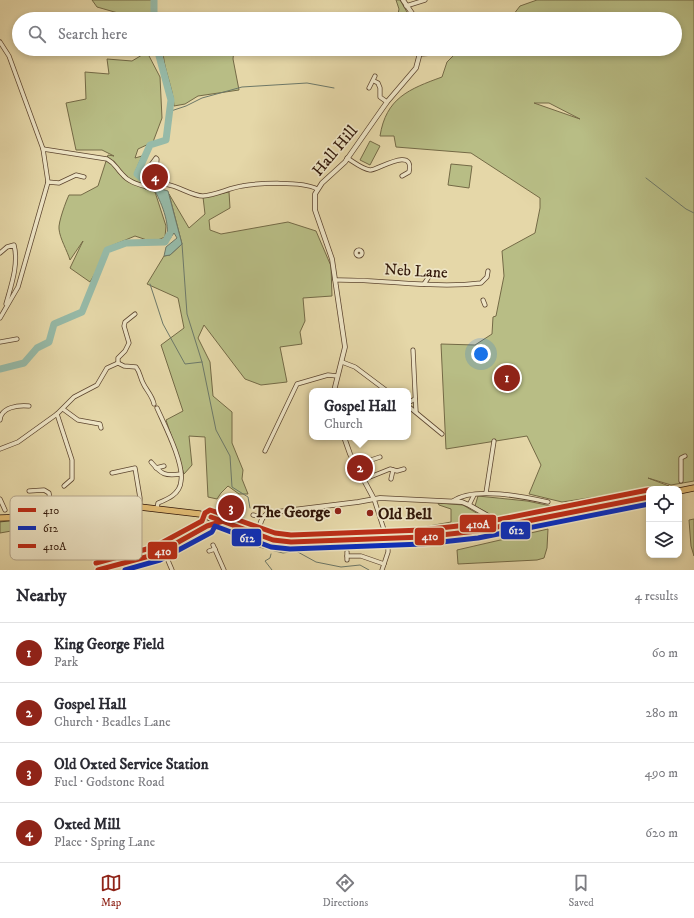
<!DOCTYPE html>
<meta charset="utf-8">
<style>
body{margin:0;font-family:"IM FELL DW Pica",serif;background:#f7f7f7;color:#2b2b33}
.controls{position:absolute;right:12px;bottom:12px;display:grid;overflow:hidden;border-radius:8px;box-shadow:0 2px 6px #0003}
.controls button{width:36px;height:36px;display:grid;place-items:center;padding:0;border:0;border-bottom:1px solid #e1e1e2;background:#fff;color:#2b2b33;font:20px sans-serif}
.you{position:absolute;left:481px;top:354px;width:14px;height:14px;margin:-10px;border:3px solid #fff;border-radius:50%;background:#1a73e8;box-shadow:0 0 0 6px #1a73e833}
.badge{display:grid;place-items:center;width:26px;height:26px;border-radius:50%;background:#8f2418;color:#fff;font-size:13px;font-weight:700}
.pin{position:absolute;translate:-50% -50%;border:2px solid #fff;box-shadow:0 1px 4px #0006}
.popup{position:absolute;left:309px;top:388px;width:102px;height:52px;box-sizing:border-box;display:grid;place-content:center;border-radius:8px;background:#fff;filter:drop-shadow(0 1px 3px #0005);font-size:13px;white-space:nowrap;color:#7c7c81}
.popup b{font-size:15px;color:#2b2b33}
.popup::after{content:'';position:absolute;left:50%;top:100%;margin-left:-8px;border:8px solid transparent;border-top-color:#fff}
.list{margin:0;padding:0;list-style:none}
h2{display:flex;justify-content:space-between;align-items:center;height:52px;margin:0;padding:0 16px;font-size:17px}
h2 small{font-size:13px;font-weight:400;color:#7c7c81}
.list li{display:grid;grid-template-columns:26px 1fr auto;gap:12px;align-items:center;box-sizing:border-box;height:60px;padding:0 16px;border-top:1px solid #e1e1e2}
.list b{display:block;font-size:15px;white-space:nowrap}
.list p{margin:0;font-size:13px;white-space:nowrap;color:#7c7c81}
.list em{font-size:13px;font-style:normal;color:#7c7c81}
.icon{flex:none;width:22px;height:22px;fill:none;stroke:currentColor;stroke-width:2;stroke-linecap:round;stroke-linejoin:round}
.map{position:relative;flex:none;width:694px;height:570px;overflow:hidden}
.search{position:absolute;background:#fff;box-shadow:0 2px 6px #0003;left:12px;right:12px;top:12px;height:44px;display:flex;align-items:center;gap:10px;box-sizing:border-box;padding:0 14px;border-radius:22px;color:#7c7c81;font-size:15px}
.sheet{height:292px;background:#fff}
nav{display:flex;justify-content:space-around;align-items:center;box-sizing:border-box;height:56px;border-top:1px solid #e1e1e2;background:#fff;font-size:11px;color:#7c7c81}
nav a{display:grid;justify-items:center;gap:2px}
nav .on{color:#8f2418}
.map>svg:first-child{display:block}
</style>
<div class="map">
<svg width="694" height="570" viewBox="0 0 694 570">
<rect width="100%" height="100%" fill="#e5d7a8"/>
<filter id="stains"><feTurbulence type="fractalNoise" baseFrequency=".005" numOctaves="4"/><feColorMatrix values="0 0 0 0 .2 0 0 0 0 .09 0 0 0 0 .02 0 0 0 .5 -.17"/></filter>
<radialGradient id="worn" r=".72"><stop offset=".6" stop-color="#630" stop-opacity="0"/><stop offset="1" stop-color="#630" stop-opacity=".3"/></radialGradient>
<g fill="#b8bd85" stroke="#746a46" fill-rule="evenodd">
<polygon points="92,0 154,0 154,13 159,19 119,19 118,13 97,7"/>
<polygon points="396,0 400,0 411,19 397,19 399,9"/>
<path d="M 537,0 L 694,0 L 694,481 L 671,485 L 648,478 L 669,486 L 562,502 L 529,494 L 541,465 L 527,436 L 446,449 L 441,344 L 475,345 L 492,334 L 493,317 L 496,316 L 504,276 L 502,251 L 535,233 L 540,208 L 540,198 L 471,153 L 396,147 L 394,136 L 380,136 C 386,98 409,89 442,77 L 447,62 L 460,49 L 473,52 L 480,49 L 675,49 L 675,19 L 510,19 L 520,6 ZM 534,103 L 549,103 L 580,119 L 577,118 Z"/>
<path d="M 163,49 L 234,49 L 233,59 L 239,90 L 198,96 L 185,104 L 174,106 C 173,86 163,69 163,49 Z"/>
<path d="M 147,52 L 160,77 L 162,118 L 153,142 L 138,149 L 135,158 L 142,156 L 136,170 L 149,184 L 145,189 L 155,192 L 166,226 L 165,237 L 153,242 L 135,236 L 111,246 L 90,282 L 70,268 L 83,241 L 70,260 C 67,250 60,239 59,229 C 58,223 66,201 69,195 L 81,195 L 98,186 L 108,155 L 114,156 L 102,150 L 76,150 L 66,103 L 86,99 L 85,72 L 109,74 L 107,59 L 132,61 Z"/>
<polygon points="370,141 380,146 370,165 360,160"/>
<polygon points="451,164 472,166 469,188 448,185"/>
<polygon points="229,192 230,208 209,220 210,230 221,234 288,222 316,231 331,266 332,296 303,298 305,321 300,332 302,344 280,347 287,382 261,385 245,379 204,325 198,338 210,362 213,396 232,412 232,443 243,470 242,479 248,494 239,494 228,486 221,493 217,499 208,497 205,437 189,436 192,465 184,474 166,420 183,411 161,345 184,328 178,298 147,284 164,256 170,255 182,244 169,194 189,228 205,214 203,197"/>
<polygon points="478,496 527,501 556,507 559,511 510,522 502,521 475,506"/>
<polygon points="438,503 463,505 495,524 413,536 407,530 451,522 451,509 439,505"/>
<polygon points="694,519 694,556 691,546 689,520"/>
<polygon points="16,520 17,530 0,533 0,522"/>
<path d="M 226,525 L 271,543 L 271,545 C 252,545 235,535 218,526 Z"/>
<polygon points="548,529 547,548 544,558 537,560 458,564 457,550"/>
</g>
<path fill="#96baa8" stroke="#6d7868" d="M 161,189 L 168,191 L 182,244 L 170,255 L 164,256 L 166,247 L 177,238 L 174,233 L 169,240 L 165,242 C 172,228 162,204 155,191 Z"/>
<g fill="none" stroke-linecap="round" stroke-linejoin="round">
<g stroke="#6d7868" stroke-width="1">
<polyline points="171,111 186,106 202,98 242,87 307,83 334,88"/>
<polyline points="646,178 686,209 694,213"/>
<polyline points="182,244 187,314 202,362 216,430 230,456 232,487 248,497 250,508"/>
<polyline points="150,284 163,324 185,364 202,362"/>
<polyline points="259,547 283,553 296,551 316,562 341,567 360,565 369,570"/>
<polyline points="271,554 270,558 265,561 272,570"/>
</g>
<g stroke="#96baa8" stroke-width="7">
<polyline points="154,0 154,13 159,19"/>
<polyline points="150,185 137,174 150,145 166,140 171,100 158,52 159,49"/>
<polyline points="0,369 24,363 37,348 49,342 54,324 82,312 107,250 126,243 165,242 169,235"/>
</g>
<g stroke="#5d4630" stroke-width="5">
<g id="minor">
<polyline points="406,6 425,0"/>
<polyline points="0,42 9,56 43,149 48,182 18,287 0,318"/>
<polyline points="421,54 449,52"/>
<polyline points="374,81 378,83 380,88 380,97 387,102"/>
<polyline points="369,88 375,76"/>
<path d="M 43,149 L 107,159 C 116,164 115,167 122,174 C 129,183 141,185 150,188 C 168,176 187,196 203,196 C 216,195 229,188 242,186 C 258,183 303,181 317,189"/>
<path d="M 347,158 C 354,162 362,169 370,170 C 376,171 415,145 409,172 L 402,176"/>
<polyline points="48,182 59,183 76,175 84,177"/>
<polyline points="155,185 150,181 145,173 156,158 157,159 156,170"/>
<circle cx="359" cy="253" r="3"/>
<path d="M 0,253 L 7,247 L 14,245 C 19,264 11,286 6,304"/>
<path d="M 335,280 C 384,279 433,289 481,283 L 487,277 L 488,271"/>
<polyline points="424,284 430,275"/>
<polyline points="483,300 485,305"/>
<polyline points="0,342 17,339"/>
<polyline points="413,350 416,412"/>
<polyline points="342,362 355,367 387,391"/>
<path d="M 118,363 L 124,366 L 136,367 C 140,372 140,377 143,383 C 146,390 152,395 154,404"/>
<polyline points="118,363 118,358 125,351 129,343 124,326 125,322 135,314"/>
<polyline points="408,403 415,399"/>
<polyline points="408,406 442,434"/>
<path d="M 157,408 C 165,426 184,463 181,481 C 180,494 168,499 158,503 L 157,508"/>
<polyline points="63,409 78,420 100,424 101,428"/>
<polyline points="57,414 72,460 72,479 64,486"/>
<path d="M 0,420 C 1,407 18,405 29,406"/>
<polyline points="0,449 18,442 57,414 74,397 97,385 107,368 118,363"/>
<polyline points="265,451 297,384 328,375 337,376"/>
<path d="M 151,462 C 162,475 165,476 181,474"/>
<polyline points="356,465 380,457"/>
<polyline points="156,468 164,466"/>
<polyline points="112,473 135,468 140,498 140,507"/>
<polyline points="365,479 390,469 397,471 404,469"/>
<polyline points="391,479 393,470"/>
<polyline points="681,481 681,458 685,456"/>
<polyline points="29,491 44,490 49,493 52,515"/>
<polyline points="486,493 494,441"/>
<polyline points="0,499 5,510"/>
<polyline points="374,499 388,542 388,552 382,570"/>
<path d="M 453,501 C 474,486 525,497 548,502"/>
<polyline points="469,505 474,495"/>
<polyline points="253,515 263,517"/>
<polyline points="31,532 31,523 33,521 58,524 58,516"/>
<polyline points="213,545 224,570"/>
<polyline points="164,551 172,570"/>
<polyline points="209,551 215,549"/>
<polyline points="347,556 361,556 384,564"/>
<polyline points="347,560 347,552"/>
<polyline points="98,570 157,554 207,526 222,522"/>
</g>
</g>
<g stroke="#5d4630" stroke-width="5.5">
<g id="tertiary">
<polyline points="403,0 416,19"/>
<polyline points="334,391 345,347 332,259 315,210 315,194 322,183 345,162 387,102 416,68 421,49"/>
<polyline points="344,437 350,454 374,499"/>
<polyline points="247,530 260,526"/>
<path d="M 261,536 C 258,528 260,518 268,513 L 358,502 L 380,498 L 462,502 L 469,505 L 504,525"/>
</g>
</g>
<g stroke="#301608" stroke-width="7">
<g id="primary">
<polyline points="679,491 694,488"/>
<polyline points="0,518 58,516 140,507 200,514 261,536 283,541 384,539"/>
<polyline points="391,539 477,531 649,497"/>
</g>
</g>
<use href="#minor" stroke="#eee5c6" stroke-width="3.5"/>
<use href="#tertiary" stroke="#eee5c6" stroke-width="4"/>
<use href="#primary" stroke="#e2bc74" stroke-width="5.5"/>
<g stroke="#301608" stroke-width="7" stroke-linecap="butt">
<polyline id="primary-bridge" points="384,539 391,539"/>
</g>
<use href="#primary-bridge" stroke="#e2bc74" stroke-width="5.5"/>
<g stroke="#eee5c6" stroke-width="8">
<g id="bus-1">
<polyline points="211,517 273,540 291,542 423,537 477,531 649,497"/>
<polyline points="98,570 157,554 207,526 223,521"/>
</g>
</g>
<g stroke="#eee5c6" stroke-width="8">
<polyline id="bus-2" points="125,570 160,560 212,532 215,526 271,547 290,549 423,544 478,538 649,504"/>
</g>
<g stroke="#eee5c6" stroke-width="8">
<polyline id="bus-3" points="96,563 154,547 202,521 205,513 210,510 275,533 291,535 422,530 476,524 648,490"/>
</g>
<use href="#bus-1" stroke="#bb2e18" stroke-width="5"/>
<use href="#bus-2" stroke="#0a2ebe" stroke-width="5"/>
<use href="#bus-3" stroke="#bb2e18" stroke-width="5"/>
</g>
<g fill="#8f2418" stroke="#eee5c6" stroke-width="1.5">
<circle cx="338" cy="511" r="4"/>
<circle cx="370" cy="513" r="4"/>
</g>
<g text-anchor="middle" stroke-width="3.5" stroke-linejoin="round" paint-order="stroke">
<g font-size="16" fill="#301608" stroke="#eee5c6">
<text transform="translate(334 150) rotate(-50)" y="6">Hall Hill</text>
<text transform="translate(416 270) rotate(3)" y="6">Neb Lane</text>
</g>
<g font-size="16" font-weight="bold" fill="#301608" stroke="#eee5c6" text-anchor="end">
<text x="330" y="517">The George</text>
<text x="378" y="519" text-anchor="start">Old Bell</text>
</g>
</g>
<rect x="10" y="496" width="132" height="64" rx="6" fill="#eee5c6" stroke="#b5a78d" stroke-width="1"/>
<rect x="18" y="508" width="18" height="4" fill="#bb2e18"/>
<rect x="18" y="526" width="18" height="4" fill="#0a2ebe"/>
<rect x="18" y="544" width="18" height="4" fill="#bb2e18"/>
<g font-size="11" fill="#301608">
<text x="43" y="514">410</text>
<text x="43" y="532">612</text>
<text x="43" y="550">410A</text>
</g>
<g stroke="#eee5c6" stroke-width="1.5">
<rect x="459" y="514" width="38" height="19" rx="4" fill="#bb2e18"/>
<rect x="500" y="521" width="31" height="19" rx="4" fill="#0a2ebe"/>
<rect x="414" y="527" width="31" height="19" rx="4" fill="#bb2e18"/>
<rect x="231" y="528" width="31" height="19" rx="4" fill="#0a2ebe"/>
<rect x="147" y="541" width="31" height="19" rx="4" fill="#bb2e18"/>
</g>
<g font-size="11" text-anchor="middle" font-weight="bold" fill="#fff">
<text x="478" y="528">410A</text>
<text x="516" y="534">612</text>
<text x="430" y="540">410</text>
<text x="247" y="542">612</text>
<text x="163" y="555">410</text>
</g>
<rect width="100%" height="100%" filter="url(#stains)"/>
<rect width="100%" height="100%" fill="url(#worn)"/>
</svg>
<div class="controls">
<button><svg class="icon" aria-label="locate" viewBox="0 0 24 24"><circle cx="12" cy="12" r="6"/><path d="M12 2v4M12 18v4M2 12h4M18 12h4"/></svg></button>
<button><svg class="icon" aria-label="layers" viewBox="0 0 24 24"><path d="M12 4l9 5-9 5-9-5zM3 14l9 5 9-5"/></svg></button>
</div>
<div class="you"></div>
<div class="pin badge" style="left:507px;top:378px">1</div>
<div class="pin badge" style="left:360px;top:468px">2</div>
<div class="popup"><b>Gospel Hall</b>Church</div>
<div class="pin badge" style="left:231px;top:508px">3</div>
<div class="pin badge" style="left:155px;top:177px">4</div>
<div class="search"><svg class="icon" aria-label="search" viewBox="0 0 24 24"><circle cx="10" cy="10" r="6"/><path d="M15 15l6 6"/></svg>Search here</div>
</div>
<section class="sheet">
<h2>Nearby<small>4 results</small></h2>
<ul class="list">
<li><span class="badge">1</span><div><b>King George Field</b><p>Park</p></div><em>60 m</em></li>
<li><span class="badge">2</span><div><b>Gospel Hall</b><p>Church · Beadles Lane</p></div><em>280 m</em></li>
<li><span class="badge">3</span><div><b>Old Oxted Service Station</b><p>Fuel · Godstone Road</p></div><em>490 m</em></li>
<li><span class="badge">4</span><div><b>Oxted Mill</b><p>Place · Spring Lane</p></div><em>620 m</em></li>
</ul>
</section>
<nav>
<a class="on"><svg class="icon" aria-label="map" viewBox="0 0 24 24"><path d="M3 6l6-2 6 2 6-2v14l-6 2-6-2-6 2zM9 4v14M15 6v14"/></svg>Map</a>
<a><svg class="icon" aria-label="directions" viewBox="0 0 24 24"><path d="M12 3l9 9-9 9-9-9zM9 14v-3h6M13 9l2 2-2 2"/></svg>Directions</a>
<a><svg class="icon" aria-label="saved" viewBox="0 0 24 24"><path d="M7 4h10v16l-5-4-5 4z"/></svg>Saved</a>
</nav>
